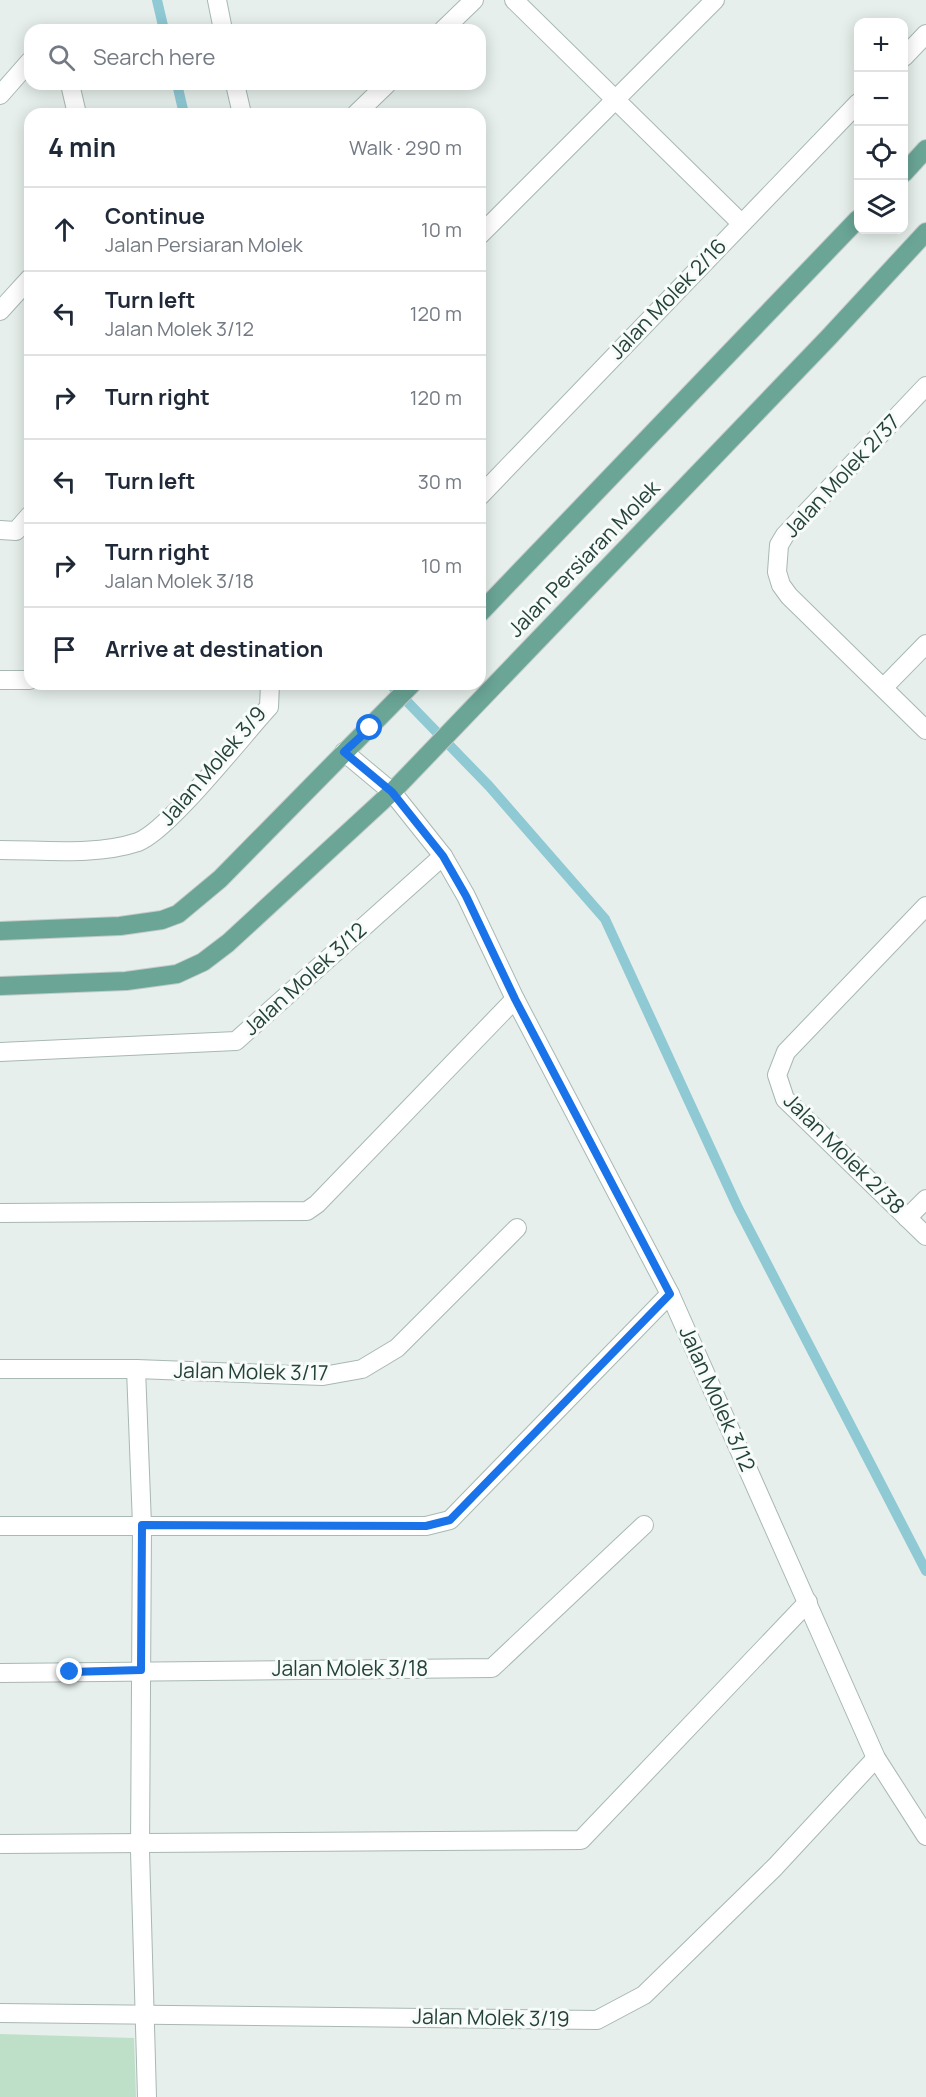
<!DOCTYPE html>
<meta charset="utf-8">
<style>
body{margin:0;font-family:Manrope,sans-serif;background:#f2f2f3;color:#1f2937}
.controls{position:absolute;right:18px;top:18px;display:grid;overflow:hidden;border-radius:12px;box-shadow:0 3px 15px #0003}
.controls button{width:54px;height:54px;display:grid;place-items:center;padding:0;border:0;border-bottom:2px solid #e0e1e3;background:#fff;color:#1f2937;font:30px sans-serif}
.stop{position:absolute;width:18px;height:18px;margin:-14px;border:4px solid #1a73e8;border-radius:50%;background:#fff}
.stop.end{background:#1a73e8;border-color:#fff;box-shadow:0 2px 6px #0008}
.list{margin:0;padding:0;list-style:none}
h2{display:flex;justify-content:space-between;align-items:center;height:78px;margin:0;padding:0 24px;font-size:26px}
h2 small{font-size:20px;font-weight:400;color:#747a83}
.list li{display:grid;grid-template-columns:39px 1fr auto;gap:18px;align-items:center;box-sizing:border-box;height:84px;padding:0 24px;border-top:2px solid #e0e1e3}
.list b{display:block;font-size:22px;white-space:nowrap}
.list p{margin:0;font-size:20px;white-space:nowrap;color:#747a83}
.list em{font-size:20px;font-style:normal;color:#747a83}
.icon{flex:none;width:33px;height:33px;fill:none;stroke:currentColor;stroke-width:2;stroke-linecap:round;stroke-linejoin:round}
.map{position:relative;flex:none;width:926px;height:2097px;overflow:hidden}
.search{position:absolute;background:#fff;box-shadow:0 3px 15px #0003;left:24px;top:24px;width:462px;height:66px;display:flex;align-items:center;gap:15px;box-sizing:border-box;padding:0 21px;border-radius:18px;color:#747a83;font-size:22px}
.panel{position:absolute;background:#fff;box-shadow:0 3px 15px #0003;left:24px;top:108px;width:462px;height:582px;border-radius:18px}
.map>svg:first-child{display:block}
</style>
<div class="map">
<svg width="926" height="2097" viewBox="0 0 926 2097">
<rect width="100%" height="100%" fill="#e6efeb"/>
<polygon fill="#bfe0c8" points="0,2034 134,2038 136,2097 0,2097"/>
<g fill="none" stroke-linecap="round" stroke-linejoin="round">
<g stroke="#8ec9d4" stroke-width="10">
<polyline points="157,0 164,30"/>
<polyline points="177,84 184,114"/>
<polyline points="390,684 489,786 605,919 738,1208 926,1571"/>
</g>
<g stroke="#a8b8b2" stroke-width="20">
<g id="minor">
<polyline points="217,0 223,30"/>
<polyline points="514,0 741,223"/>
<polyline points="443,30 474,0"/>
<polyline points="904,57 926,34"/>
<polyline points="70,84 77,114"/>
<polyline points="235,84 242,114"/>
<polyline points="0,95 30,61"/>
<polyline points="356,114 387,84"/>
<polyline points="480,235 715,0"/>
<polyline points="0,311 30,278"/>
<polyline points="926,386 785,535 779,545 777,572 781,585 789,596 926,730"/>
<polyline points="480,496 858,103"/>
<polyline points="0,530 16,531 30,515"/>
<polyline points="0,680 30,680"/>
<polyline points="884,687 926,644"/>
<polyline points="344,752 392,792 443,856 466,896 515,999 670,1294 876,1758 926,1836"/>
<path d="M 0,850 C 44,850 96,856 138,842 C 168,831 243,735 269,707 L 270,684"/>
<polyline points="926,906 786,1052 777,1075 785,1099 926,1236"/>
<polyline points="0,1052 236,1041 443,856"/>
<polyline points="0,1213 307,1211 317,1204 515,999"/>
<polyline points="907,1218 926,1199"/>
<polyline points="0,1369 136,1369 323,1376 362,1369 397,1348 517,1228"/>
<polyline points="136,1369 142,1525 140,1851 147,2097"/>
<polyline points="0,1526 426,1526 450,1520 670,1294"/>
<polyline points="0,1673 492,1668 644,1525"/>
<polyline points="0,1844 581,1840 808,1602"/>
<polyline points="0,2013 597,2020 644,1995 775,1867 876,1758"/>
</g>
</g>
<g stroke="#c2cac8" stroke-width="20">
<g id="major">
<polyline points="904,173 926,149"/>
<polyline points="480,613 858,219"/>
<polyline points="0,931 120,926 162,920 178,914 220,879 412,684"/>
<polyline points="0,986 126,981 177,974 203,962 228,943 392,792 829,337 926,232"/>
</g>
</g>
<use href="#minor" stroke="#fff" stroke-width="18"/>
<use href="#major" stroke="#6aa596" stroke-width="18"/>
</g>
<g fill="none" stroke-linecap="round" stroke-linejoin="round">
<polyline stroke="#1a73e8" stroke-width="8" points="70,1672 141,1670 142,1525 426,1526 450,1520 670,1294 515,999 466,896 443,856 392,792 344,752 370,728"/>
</g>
<g text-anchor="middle" stroke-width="6" stroke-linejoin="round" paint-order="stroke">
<g font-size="21" fill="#24423a" stroke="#f7fbf9">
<text transform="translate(668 299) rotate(-46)" y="7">Jalan Molek 2/16</text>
<text transform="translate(842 476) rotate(-47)" y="7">Jalan Molek 2/37</text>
<text transform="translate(584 559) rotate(-46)" y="7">Jalan Persiaran Molek</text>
<text transform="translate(213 766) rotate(-49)" y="7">Jalan Molek 3/9</text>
<text transform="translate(305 979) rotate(-42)" y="7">Jalan Molek 3/12</text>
<text transform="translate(844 1154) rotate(45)" y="7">Jalan Molek 2/38</text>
<text transform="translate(251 1372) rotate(1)" y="7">Jalan Molek 3/17</text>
<text transform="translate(717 1399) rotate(66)" y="7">Jalan Molek 3/12</text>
<text x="350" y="1676">Jalan Molek 3/18</text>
<text transform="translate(491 2018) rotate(1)" y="7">Jalan Molek 3/19</text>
</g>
</g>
</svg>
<div class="controls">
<button>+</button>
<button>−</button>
<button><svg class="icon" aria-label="locate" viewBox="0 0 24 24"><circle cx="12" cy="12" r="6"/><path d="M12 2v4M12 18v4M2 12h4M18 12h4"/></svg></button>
<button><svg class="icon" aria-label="layers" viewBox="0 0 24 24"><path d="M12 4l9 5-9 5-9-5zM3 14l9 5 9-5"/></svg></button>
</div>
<div class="stop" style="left:370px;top:728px"></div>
<div class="stop end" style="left:70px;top:1672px"></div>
<div class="search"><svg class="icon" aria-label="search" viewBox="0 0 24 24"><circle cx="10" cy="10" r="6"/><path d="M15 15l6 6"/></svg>Search here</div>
<section class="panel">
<h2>4 min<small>Walk · 290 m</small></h2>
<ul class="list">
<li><svg class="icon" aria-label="ahead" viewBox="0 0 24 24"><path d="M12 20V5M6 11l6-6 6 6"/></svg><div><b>Continue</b><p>Jalan Persiaran Molek</p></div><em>10 m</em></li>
<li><svg class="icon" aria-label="left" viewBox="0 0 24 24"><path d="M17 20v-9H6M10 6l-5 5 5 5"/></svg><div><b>Turn left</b><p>Jalan Molek 3/12</p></div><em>120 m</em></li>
<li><svg class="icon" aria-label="right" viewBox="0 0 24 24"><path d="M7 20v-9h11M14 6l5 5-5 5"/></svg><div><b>Turn right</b></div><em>120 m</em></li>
<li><svg class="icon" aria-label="left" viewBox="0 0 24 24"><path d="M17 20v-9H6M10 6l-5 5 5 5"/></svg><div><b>Turn left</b></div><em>30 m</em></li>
<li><svg class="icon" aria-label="right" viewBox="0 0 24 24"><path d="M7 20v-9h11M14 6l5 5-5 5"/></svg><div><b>Turn right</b><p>Jalan Molek 3/18</p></div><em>10 m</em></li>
<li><svg class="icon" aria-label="arrive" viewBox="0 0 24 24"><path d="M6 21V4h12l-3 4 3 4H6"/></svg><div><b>Arrive at destination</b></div></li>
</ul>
</section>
</div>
